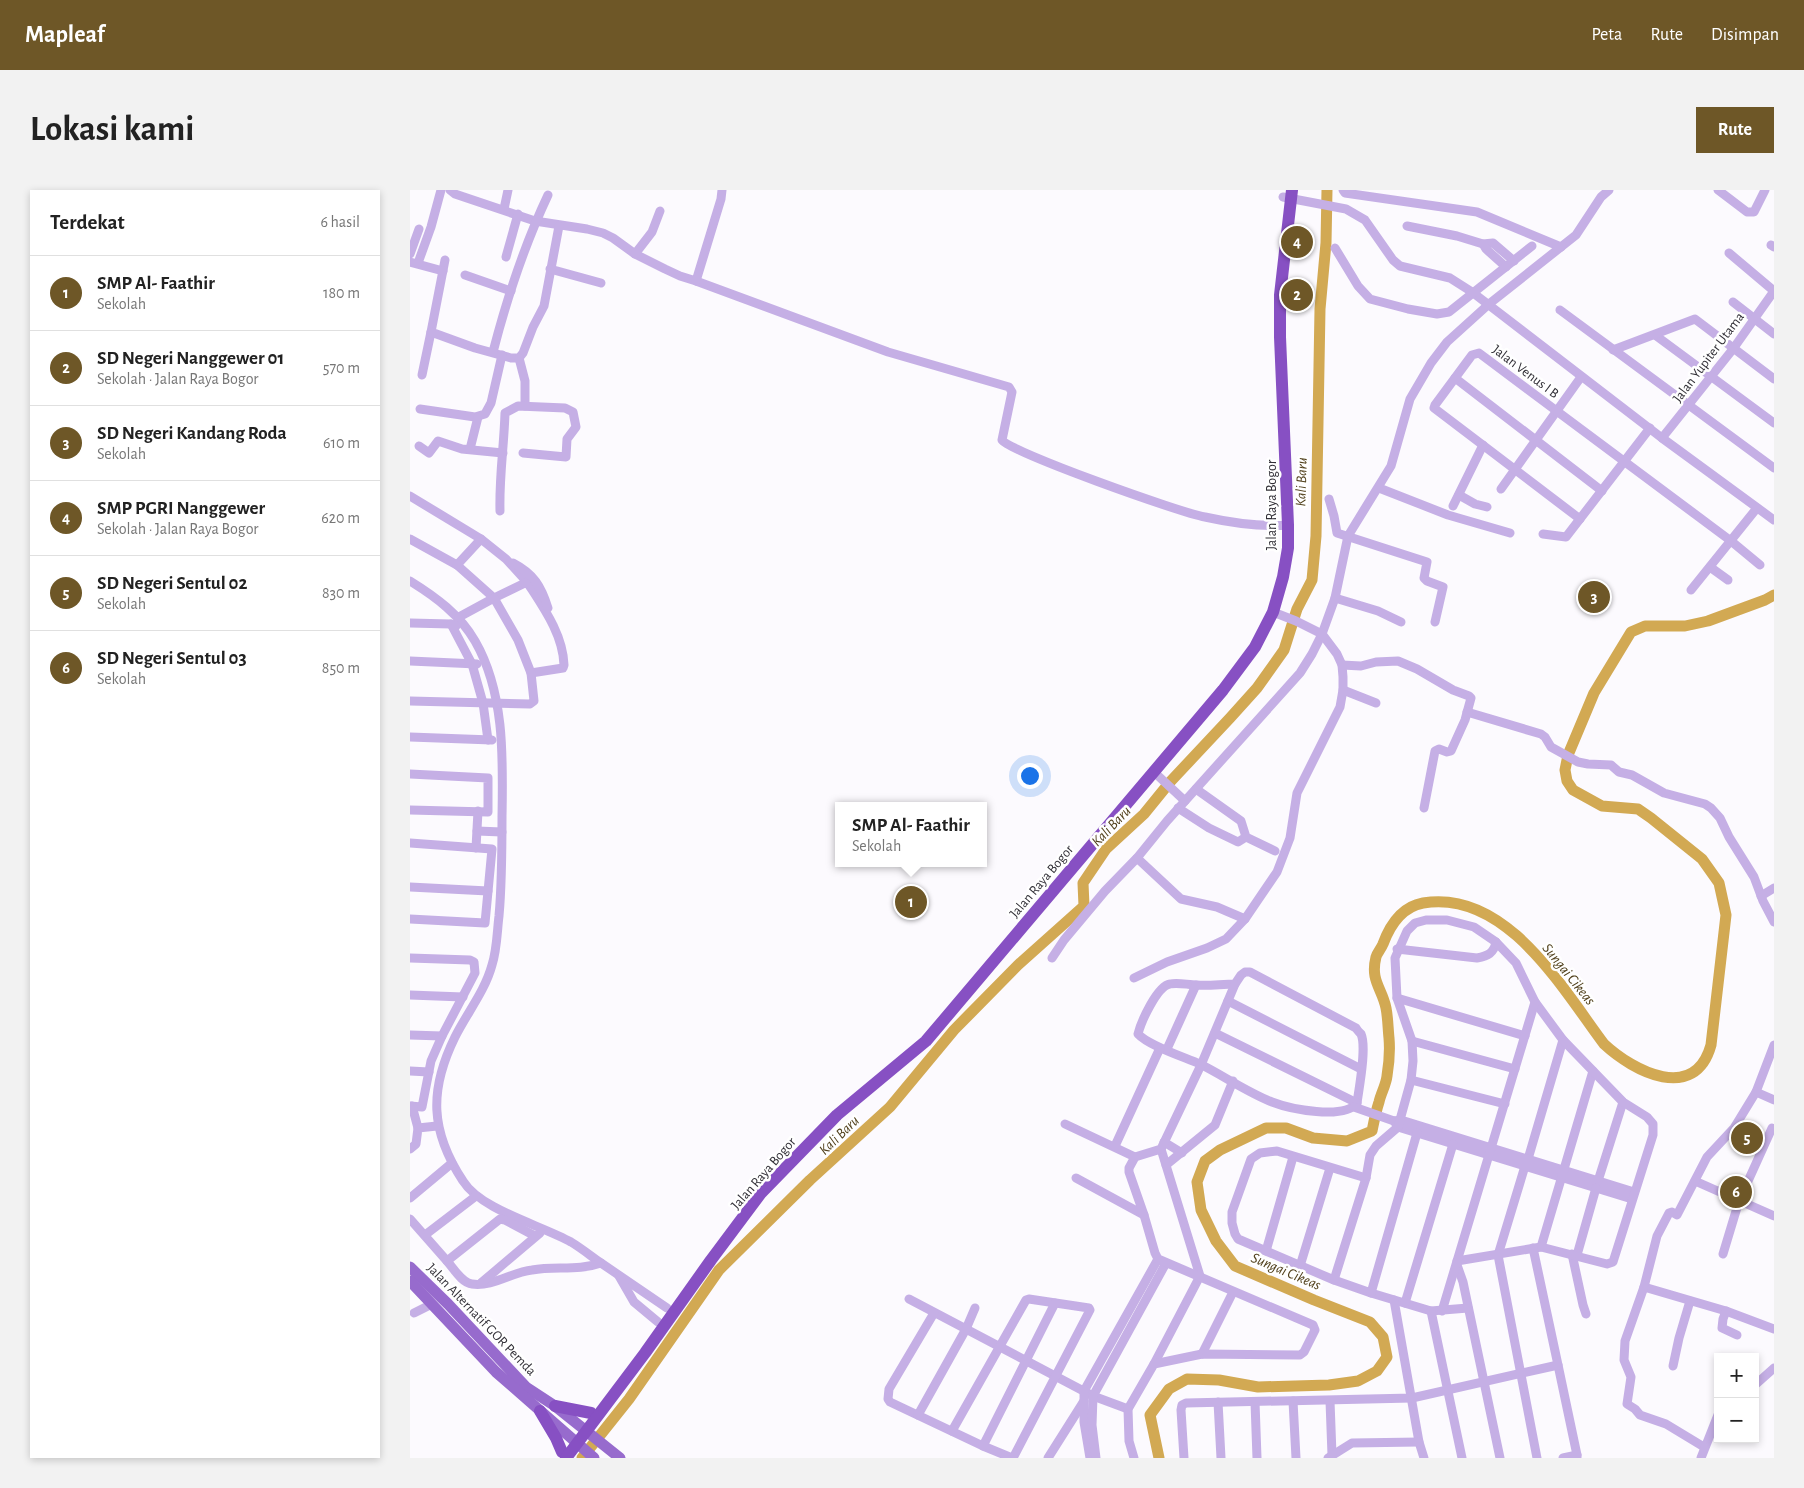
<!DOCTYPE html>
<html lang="id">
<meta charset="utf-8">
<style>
body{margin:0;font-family:"Alegreya Sans",sans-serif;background:#f2f2f2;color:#222}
.controls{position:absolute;right:15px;bottom:15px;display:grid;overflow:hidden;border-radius:0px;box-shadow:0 2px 8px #0003}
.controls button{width:45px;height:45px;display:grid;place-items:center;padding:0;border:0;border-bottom:1px solid #e0e0e0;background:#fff;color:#222;font:25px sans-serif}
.you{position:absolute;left:619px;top:585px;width:18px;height:18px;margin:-12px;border:4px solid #fff;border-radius:50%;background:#1a73e8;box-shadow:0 0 0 8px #1a73e833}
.badge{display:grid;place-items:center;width:32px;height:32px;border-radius:50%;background:#6e5727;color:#fff;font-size:16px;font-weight:700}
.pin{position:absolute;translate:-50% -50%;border:2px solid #fff;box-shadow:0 1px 5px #0006}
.popup{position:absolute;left:425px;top:612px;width:152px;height:65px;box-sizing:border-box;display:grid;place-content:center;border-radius:0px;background:#fff;filter:drop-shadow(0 1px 4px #0005);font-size:16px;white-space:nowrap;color:#767676}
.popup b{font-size:19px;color:#222}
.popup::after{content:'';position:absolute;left:50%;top:100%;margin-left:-10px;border:10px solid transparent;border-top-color:#fff}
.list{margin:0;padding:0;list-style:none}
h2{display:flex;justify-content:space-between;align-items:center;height:65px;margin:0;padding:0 20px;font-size:21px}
h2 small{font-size:16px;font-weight:400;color:#767676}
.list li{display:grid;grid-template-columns:32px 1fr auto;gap:15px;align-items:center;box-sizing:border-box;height:75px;padding:0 20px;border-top:1px solid #e0e0e0}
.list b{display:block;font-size:19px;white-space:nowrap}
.list p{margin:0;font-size:16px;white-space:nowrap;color:#767676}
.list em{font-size:16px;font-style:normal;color:#767676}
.map{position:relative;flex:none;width:1364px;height:1268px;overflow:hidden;border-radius:0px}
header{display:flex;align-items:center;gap:30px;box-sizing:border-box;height:70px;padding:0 25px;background:#6e5727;color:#fff}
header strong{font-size:24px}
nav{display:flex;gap:28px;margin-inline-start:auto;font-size:18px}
.intro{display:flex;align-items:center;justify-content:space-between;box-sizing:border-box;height:120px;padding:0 30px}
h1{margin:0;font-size:35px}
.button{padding:12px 22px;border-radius:0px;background:#6e5727;color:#fff;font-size:18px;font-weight:700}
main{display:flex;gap:30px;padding:0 30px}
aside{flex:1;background:#fff;border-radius:0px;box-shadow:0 2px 8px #0003}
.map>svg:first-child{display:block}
</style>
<header>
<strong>Mapleaf</strong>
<nav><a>Peta</a><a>Rute</a><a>Disimpan</a></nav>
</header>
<div class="intro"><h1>Lokasi kami</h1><a class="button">Rute</a></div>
<main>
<aside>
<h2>Terdekat<small>6 hasil</small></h2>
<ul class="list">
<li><span class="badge">1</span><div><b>SMP Al- Faathir</b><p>Sekolah</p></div><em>180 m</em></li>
<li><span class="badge">2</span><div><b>SD Negeri Nanggewer 01</b><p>Sekolah · Jalan Raya Bogor</p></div><em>570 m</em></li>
<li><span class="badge">3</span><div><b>SD Negeri Kandang Roda</b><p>Sekolah</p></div><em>610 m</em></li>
<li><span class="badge">4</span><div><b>SMP PGRI Nanggewer</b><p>Sekolah · Jalan Raya Bogor</p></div><em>620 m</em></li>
<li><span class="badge">5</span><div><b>SD Negeri Sentul 02</b><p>Sekolah</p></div><em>830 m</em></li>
<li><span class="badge">6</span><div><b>SD Negeri Sentul 03</b><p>Sekolah</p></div><em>850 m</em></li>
</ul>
</aside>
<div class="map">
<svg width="1364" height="1268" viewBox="0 0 1364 1268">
<rect width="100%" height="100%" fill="#fcfafe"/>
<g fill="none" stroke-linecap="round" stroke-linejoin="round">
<g stroke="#d2a953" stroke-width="11">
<polyline points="172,1268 219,1209 309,1080 400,990 480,917 544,840 608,775 674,716 673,693 696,659 734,624 760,592 820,528 847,498 874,460 887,419 902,390 906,346 910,119 916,53 917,0"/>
<path d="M 749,1268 L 740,1225 L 759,1199 L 777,1189 L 809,1190 L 848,1197 L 919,1195 L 948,1191 L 967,1181 L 977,1167 L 973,1147 L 960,1132 L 904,1110 L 825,1076 L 806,1051 L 791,1020 L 787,992 L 795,971 L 810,960 L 856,938 L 876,938 L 903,948 L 937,951 L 962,941 C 964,931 966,921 969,912 C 971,903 976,895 977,886 C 979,874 980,860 979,848 C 978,839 978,828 976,818 C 972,798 960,791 966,767 C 967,763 971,759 973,754 C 980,735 991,717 1013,713 C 1096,699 1152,798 1194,854 C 1224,882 1285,913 1301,855 L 1316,725 L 1309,693 L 1292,669 L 1241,628 L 1228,619 L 1192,616 L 1163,600 L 1157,591 L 1155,580 L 1158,565 L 1184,503 L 1221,442 L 1235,436 L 1275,436 L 1298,431 L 1355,410 L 1364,405"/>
</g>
<g stroke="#c5afe5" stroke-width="9">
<path d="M 40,0 L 45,4 L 125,31 L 177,39 L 193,43 L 203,48 L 225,64 L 255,79 L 270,86 L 286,91 L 478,162 L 599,197 L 602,202 L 592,250 C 600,262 771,323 795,327 C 822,333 851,337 878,335"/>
<polyline points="933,0 935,3 1067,22 1151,57"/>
<polyline points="1308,0 1337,22 1344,22 1355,0"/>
<polyline points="873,7 936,19 955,30 983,70 990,76 1040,88 1062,102 1252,248 1364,330"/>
<polyline points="94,19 98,0"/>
<polyline points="997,36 1047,46 1073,54 1083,53 1104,71"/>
<polyline points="1073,54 1076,59 1096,77"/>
<polyline points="1361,55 1364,57"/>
<polyline points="925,58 948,96 960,109 998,119 1027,124 1039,122 1122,56"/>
<polyline points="1319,63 1364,101"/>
<polyline points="0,64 9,39"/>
<polyline points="225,64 242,42 250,21"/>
<polyline points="96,67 108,24"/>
<polyline points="35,70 21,142 65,158 101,168 109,168 113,163 123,137 134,116 149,36"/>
<polyline points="0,72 33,81"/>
<polyline points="8,73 21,37 31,0"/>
<polyline points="140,79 191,93"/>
<polyline points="55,85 101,101"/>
<polyline points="286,91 311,9 312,0"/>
<polyline points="1323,112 1364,144"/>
<polyline points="1150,120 1364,278"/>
<polyline points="1245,145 1364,233"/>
<polyline points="1203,160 1285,129 1364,189"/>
<path d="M 83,162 C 97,108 114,56 138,5"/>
<polyline points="109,168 115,191 115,216"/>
<polyline points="12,185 21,142"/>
<polyline points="1045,188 1192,301"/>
<polyline points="10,219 65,227 75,224 81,213 92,165"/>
<polyline points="1252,248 1323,159 1364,101"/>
<polyline points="9,256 19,263 28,251 52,259 93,263"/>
<polyline points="60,259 68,227"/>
<polyline points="969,298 1038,325 1100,343"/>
<polyline points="1091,299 1171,187"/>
<polyline points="1049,305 1065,314 1077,317"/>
<polyline points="0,306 71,349 96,369 117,392"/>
<polyline points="919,309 924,326 927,343 1017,372 1014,388 1017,391 1033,397 1025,432"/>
<polyline points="1043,316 1073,255"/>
<path d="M 90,321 C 89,288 94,256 95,223 L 108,216 L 155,218 L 163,222 L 166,237 L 157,249 L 156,267 L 113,263"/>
<polyline points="1170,329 1024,218 1025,215 1062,165 1069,163 1321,351 1350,375"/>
<polyline points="1133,344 1156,347 1240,238"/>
<path d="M 0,349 L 47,375 L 84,408 L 117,392 C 133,417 153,444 154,475 L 153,478 L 121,483"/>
<path d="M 103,373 C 124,384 131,396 138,418"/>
<polyline points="47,375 71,349"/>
<polyline points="1300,377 1318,390"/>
<path d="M 0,391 C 26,407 50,425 65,451 C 95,503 93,569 92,627 C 92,660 92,693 89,726 C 87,742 87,760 82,775 C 75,801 57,823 45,847 C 19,900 20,941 53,991 C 71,1020 131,1035 161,1052 C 171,1058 181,1066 191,1073 C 213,1088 235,1103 257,1118"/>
<polyline points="1281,400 1347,318"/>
<polyline points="925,408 968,421 991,432"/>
<polyline points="0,433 41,434 46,436"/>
<polyline points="41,434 62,474 73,513 78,550"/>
<polyline points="0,471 67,474"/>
<polyline points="932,475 951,476 966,472 988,471 1007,479 1043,500 1059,506 1061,508 1055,530 1041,561 1037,562 1029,559 1025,561 1014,618"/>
<polyline points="933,500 966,513"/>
<polyline points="0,511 120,514 124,511 121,483 108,450 84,408 49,427"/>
<polyline points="1057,522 1131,544 1135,547 1141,557 1168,572 1178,574 1201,575 1209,582 1222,585 1254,603 1295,614 1301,618 1310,628 1319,647 1344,687 1353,711 1364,732"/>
<polyline points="0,547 82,550"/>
<polyline points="744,582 775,611"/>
<polyline points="0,584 78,588 78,622 0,620"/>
<polyline points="786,599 831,631 836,647 865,661"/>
<polyline points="768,618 799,638 828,652 836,647"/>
<polyline points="67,641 92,642"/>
<polyline points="0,653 82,659 75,733 0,729"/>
<polyline points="66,658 68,621"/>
<polyline points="727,668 771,709 807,717 835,729"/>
<polyline points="0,697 78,701"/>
<polyline points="1351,706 1364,698"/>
<path d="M 987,759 L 1067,768 C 1078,766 1084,763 1086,752"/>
<polyline points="0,768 60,770 64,772 65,783 32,846 21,871 12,917 0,916"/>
<polyline points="642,768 654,750 695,701 727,668 757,631 890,483 902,464 912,444 925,408 938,346 981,276 1000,209 1021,173 1037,152 1079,114 1166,45 1191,7 1199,0"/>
<path d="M 835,782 L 840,782 L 946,838 C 947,840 950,843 951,844 C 957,857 949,898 947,913 C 934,930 880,919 862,912 C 837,902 814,886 790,874 C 774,867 739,856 728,844 C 731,832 747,796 760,794 C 768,792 778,795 787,795 C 799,796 812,794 825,794 L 831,785 Z"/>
<polyline points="724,788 757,772 797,758 816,749 835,729 867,682 880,648 887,603 930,517 933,500 933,487 932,475 927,464 912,444 886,431 863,422"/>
<polyline points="0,805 53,807"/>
<polyline points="987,808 1115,846"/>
<polyline points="818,811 951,879"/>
<polyline points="805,843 947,913"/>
<polyline points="0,845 32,846"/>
<polyline points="1002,851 1105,879"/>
<polyline points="757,859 786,795"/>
<polyline points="0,881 19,882"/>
<polyline points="1001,890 1095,914"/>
<polyline points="1346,902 1364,855"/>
<polyline points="2,916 8,938"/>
<polyline points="944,917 984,931"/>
<polyline points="655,934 725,967"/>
<polyline points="754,952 772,963"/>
<polyline points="705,956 750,858"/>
<polyline points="0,959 6,954 8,938 27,936"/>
<polyline points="1118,969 1153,850"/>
<polyline points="756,975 805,935 823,891"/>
<polyline points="1115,976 1088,1065 1127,1268"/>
<polyline points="666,988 734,1025"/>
<polyline points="956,988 867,961 850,963 841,969 822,1022 822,1033 825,1044 828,1049 856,1061 924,1090 961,1103 1021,1121 1058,1118"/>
<polyline points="1188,991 1213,912"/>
<polyline points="1285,991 1364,1026"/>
<polyline points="0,1008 42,973"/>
<polyline points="1222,1009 988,937 984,931 991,930 1224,1002"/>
<polyline points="0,1029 37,1071"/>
<polyline points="15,1045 66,1006"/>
<path d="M 125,1046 L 95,1030 L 90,1029 L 37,1071 C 44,1079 52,1093 62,1094 C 83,1097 102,1082 122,1080 C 146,1076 168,1081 191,1073"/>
<polyline points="856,1061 883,967"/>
<polyline points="1162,1064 1173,1115 1176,1124"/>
<polyline points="1313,1064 1329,1011 1362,938"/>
<polyline points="1167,1065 1186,998"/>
<polyline points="1047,1071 1131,1057 1183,881"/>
<polyline points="1047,1075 1053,1092 1090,1268"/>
<polyline points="890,1076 920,978"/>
<polyline points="209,1086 224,1112 248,1132"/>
<polyline points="924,1090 956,988 960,965 966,956 988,937 1001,890 1003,871 1002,851 987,808 985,768 997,741 1005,733 1016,730 1037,730 1064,737 1086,752 1106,773 1125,812 1153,850 1213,912 1237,927 1243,934 1243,945 1203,1072 1197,1074 1131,1057"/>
<polyline points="71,1093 130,1043"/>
<polyline points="1234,1097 1316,1121 1364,1139"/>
<polyline points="961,1103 1007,943"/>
<polyline points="499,1109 683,1206 718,1219"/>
<polyline points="984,1110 1009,1252 1014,1268"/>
<polyline points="995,1113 1043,954"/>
<polyline points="1021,1121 1052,1268"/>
<polyline points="1032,1121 1125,812"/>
<polyline points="1316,1121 1313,1129 1312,1138 1327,1145"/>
<polyline points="4,1123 22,1114"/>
<polyline points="524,1123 479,1199 478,1209 480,1212 573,1256 602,1268"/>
<polyline points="792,1164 823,1102"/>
<polyline points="744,1174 790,1086 751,959"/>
<polyline points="1148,1175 1167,1265"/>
<polyline points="1263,1176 1269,1148 1280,1111"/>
<polyline points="1345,1195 1364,1178"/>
<polyline points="883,1211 886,1268"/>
<polyline points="920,1211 922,1265"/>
<polyline points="808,1212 811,1268"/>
<polyline points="845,1212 847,1268"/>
<polyline points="508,1225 556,1139 565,1118"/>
<polyline points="542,1241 616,1110 619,1109 679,1118 680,1120 603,1268"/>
<polyline points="573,1256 645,1113"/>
<polyline points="1294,1257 1256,1234 1230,1225 1225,1219 1217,1214 1221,1187 1214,1170 1215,1151 1234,1097 1247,1046 1259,1023 1262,1022 1267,1025 1297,967 1324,938 1346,902 1364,910"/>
<polyline points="638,1268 674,1211"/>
<polyline points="680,1268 674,1232 674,1201 748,1069"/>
<polyline points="686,1268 682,1235 683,1206 756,1073"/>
<polyline points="724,1268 719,1251 718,1219 744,1174 792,1164 890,1165 894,1162 905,1140 903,1135 748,1069 745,1063 734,1025 719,982 719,978 725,967 751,959 791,875 825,794"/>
<polyline points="774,1268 771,1220 772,1215 776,1213 1002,1208 1148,1175 1123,1058"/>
<polyline points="918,1268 942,1253 1009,1252"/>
<polyline points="1153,1268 1167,1265 1167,1268"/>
<polyline points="1291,1268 1308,1225"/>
</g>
<g stroke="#976bcd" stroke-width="11">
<polyline points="0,1077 38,1114 116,1197 145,1216 210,1268"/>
<polyline points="0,1091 86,1182 184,1268"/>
</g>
<g stroke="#8750c3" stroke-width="12">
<polyline points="145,1216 181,1223"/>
<polyline points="130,1221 146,1248 152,1262"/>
<polyline points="156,1268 235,1163 301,1070 351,1003 427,925 516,851 813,500 845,457 863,422 873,387 878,358 878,335 870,147 870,105 882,0"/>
</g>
</g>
<g text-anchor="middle" stroke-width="5" stroke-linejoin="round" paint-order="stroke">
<g font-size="14" fill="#323037" stroke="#fff">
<text transform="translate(1298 167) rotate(-53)" y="5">Jalan Yupiter Utama</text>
<text transform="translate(1116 181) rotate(37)" y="5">Jalan Venus I B</text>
<text transform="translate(861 315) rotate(-90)" y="5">Jalan Raya Bogor</text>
<text transform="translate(631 691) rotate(-50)" y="5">Jalan Raya Bogor</text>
<text transform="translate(353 983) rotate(-49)" y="5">Jalan Raya Bogor</text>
<text transform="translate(72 1129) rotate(46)" y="5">Jalan Alternatif GOR Pemda</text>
</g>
<g font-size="15" font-style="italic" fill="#51401c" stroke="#fff">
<text transform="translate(891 292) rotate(-88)" y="5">Kali Baru</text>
<text transform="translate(701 636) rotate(-46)" y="5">Kali Baru</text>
<text transform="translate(1159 784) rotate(51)" y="5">Sungai Cikeas</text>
<text transform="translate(429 945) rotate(-44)" y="5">Kali Baru</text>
<text transform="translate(876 1081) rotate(23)" y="5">Sungai Cikeas</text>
</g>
</g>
</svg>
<div class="controls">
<button>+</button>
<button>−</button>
</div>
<div class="you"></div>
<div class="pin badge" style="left:501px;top:712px">1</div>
<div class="popup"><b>SMP Al- Faathir</b>Sekolah</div>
<div class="pin badge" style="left:887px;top:105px">2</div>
<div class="pin badge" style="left:1184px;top:407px">3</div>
<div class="pin badge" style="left:887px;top:52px">4</div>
<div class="pin badge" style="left:1337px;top:948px">5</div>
<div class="pin badge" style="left:1326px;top:1002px">6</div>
</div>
</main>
